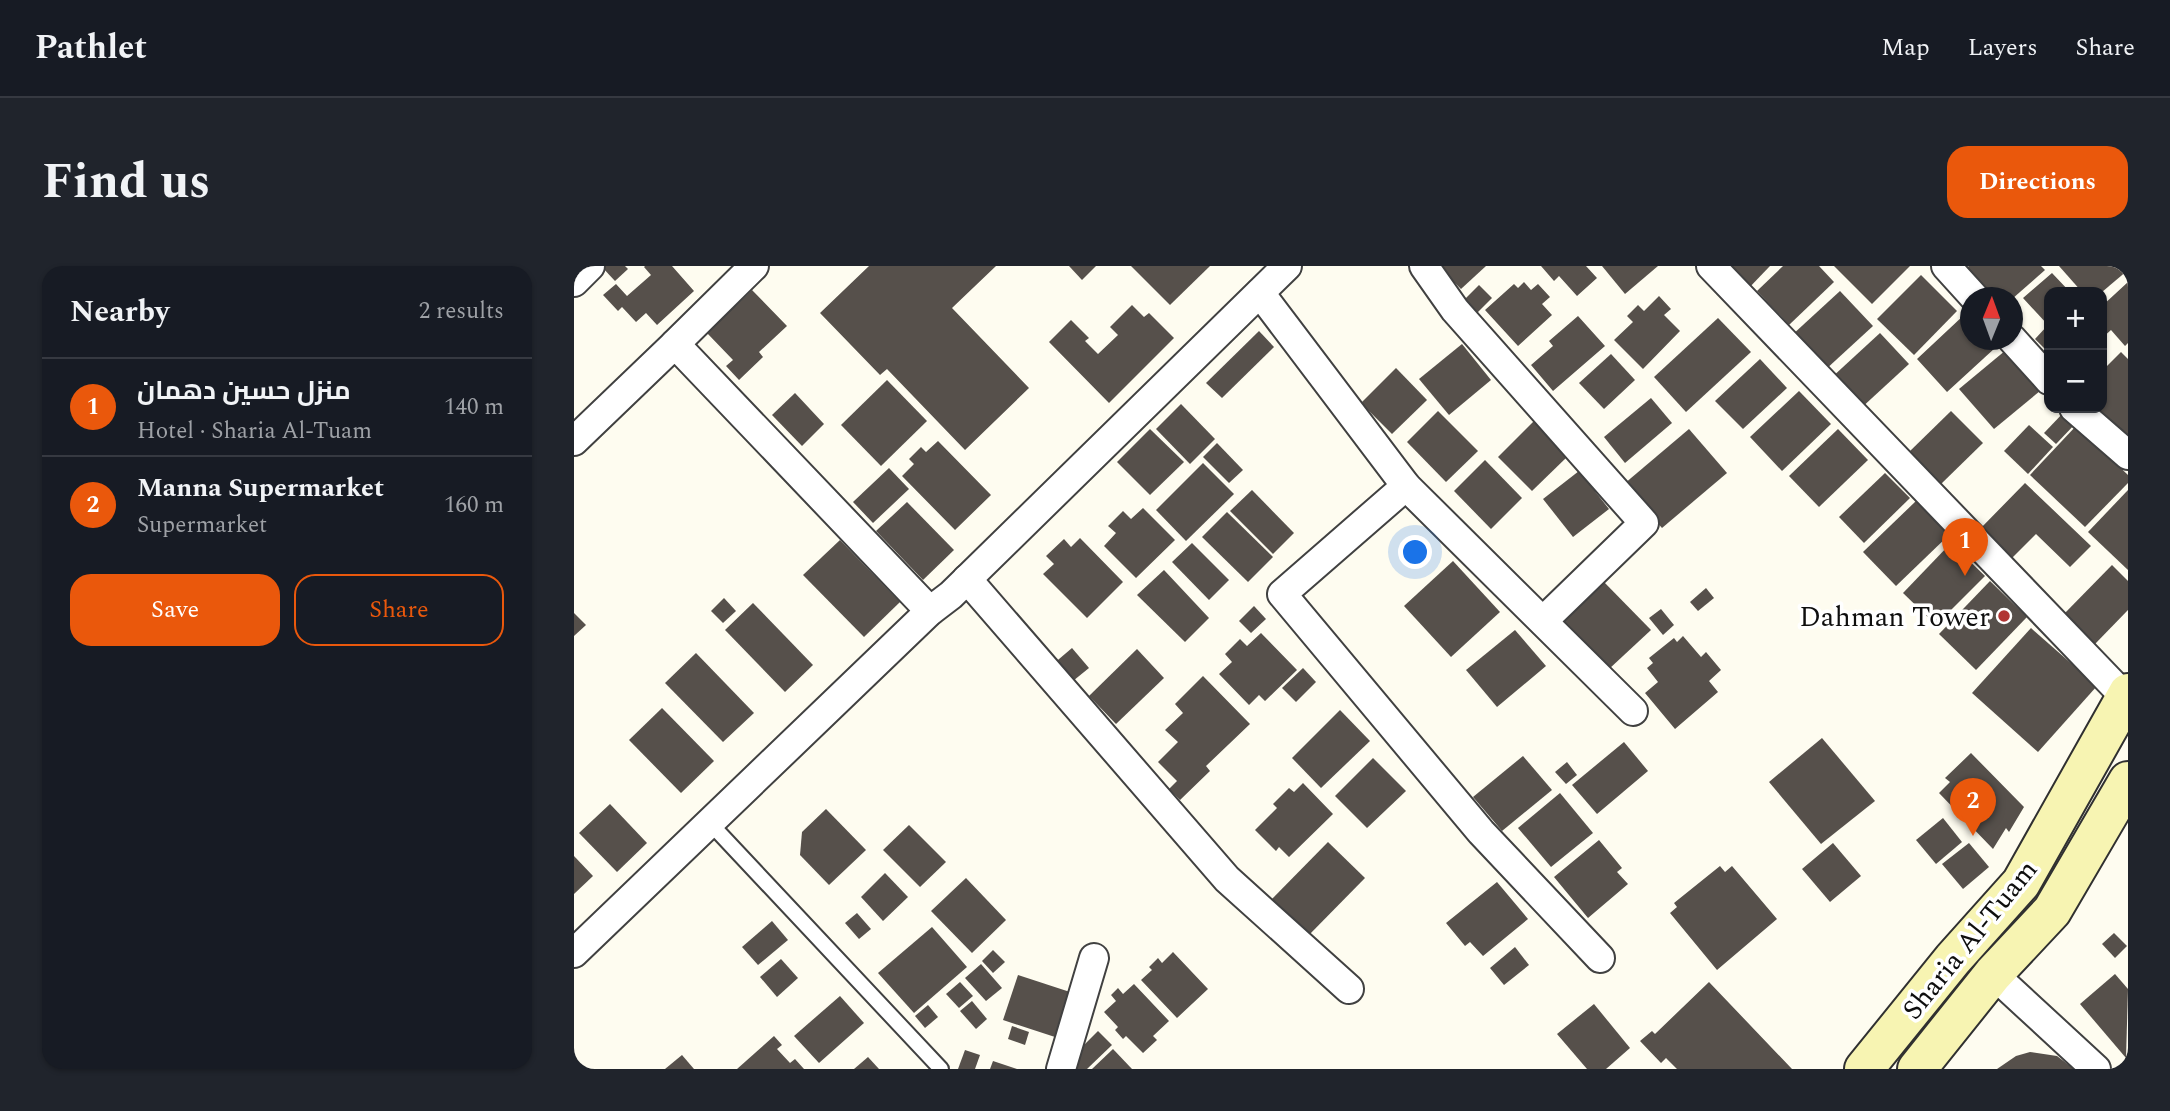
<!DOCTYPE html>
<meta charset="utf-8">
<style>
body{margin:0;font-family:Spectral,Cairo,serif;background:#20242c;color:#f1f3f6}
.controls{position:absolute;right:21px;top:21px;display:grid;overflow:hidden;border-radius:14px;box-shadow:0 2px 5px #0004}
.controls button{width:63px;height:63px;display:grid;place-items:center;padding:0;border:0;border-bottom:2px solid #363941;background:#171b24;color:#f1f3f6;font:35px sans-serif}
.compass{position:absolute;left:1386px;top:21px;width:63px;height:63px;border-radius:50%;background:#171b24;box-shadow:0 2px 5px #0004;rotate:1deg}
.you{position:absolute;left:842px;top:287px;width:24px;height:24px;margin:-18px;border:5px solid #fff;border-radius:50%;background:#1a73e8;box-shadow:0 0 0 10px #1a73e833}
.badge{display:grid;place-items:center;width:46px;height:46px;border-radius:50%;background:#ea580c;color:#fff;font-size:23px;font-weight:700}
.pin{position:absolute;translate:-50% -58px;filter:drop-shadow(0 2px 4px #0008)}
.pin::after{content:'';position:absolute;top:37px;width:24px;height:21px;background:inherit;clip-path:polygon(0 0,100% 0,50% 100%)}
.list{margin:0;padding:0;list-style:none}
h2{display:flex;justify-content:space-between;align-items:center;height:91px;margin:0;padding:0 28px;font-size:30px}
h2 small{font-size:23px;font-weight:400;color:#9ea1a6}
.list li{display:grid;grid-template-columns:46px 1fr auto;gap:21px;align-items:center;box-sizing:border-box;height:98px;padding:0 28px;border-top:2px solid #363941}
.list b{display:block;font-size:26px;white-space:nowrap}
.list p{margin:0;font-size:23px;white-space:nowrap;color:#9ea1a6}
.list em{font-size:23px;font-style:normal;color:#9ea1a6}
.actions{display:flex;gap:14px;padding:21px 28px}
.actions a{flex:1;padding:16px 0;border:2px solid #ea580c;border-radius:21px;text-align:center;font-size:24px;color:#ea580c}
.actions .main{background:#ea580c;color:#fff}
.map{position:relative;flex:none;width:1554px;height:803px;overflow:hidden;border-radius:21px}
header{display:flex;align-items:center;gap:42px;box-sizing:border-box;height:98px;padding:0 35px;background:#171b24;border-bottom:2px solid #363941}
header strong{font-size:33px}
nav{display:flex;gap:38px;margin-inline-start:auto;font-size:24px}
.intro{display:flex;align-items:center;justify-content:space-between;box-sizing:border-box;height:168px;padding:0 42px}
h1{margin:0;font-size:49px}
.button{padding:18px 32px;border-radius:21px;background:#ea580c;color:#fff;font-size:24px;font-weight:700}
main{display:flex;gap:42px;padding:0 42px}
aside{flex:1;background:#171b24;border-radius:21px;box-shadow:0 2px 5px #0004}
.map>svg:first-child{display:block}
</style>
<header>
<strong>Pathlet</strong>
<nav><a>Map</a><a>Layers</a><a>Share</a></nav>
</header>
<div class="intro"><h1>Find us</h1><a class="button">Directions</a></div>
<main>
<aside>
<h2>Nearby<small>2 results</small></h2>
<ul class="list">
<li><span class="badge">1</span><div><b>منزل حسين دهمان</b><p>Hotel · Sharia Al-Tuam</p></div><em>140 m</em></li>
<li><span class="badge">2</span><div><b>Manna Supermarket</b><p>Supermarket</p></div><em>160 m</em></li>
</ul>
<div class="actions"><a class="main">Save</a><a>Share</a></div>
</aside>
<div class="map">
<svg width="1554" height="803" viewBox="0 0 1554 803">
<rect width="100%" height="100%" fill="#fefcf0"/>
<g fill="#56504b">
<polygon points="27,0 51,0 54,3 41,15"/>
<polygon points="71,0 98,0 120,25 83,59 72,47 62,56 48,41 44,45 29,29 42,18 53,30 77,9 70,1"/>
<polygon points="295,0 422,0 378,42 455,122 391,184 313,103 306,109 246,47"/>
<polygon points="495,0 522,0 508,14"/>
<polygon points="557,0 636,0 596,39"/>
<polygon points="864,0 912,0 887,23"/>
<polygon points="967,0 1012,0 1023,12 1003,30 985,10 980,15"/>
<polygon points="1028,0 1084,0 1051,28"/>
<polygon points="1146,0 1196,0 1172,25"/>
<polygon points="1209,0 1245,0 1260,16 1215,59 1183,25"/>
<polygon points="1260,0 1336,0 1298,38"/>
<polygon points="1395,0 1467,0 1471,4 1438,33 1419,32 1392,2"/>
<polygon points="1485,0 1554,0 1554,4 1528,26 1508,26"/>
<polygon points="1478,7 1496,26 1475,26 1475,83 1473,85 1461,73 1474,59 1449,32"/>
<polygon points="1347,9 1383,45 1340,89 1303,53"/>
<polygon points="950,16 957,24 964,18 976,31 968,38 978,49 944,80 911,44 940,18 944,22"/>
<polygon points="1554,16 1554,77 1551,80 1537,64 1528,72 1528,40"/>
<polygon points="905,19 918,32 902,48 889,35"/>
<polygon points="178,24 213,60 185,86 189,91 165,114 152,100 159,94 133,67"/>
<polygon points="1266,25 1299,60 1250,105 1217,70"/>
<polygon points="1085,30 1097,43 1090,49 1106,65 1069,103 1040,74 1059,56 1053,50 1064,39 1070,45"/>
<polygon points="558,39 570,51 575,47 600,72 535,137 475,76 497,54 515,72 511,75 524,88 544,69 536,61"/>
<polygon points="1390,49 1396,56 1396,74 1413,74 1421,82 1373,126 1343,93"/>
<polygon points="1004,50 1031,80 979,125 957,99 979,80 975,75"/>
<polygon points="1144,52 1177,86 1112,146 1080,111"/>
<polygon points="685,65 700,81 648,132 632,117"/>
<polygon points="1306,67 1335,98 1285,144 1256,113"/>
<polygon points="888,78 917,114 875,149 845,113"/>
<polygon points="1432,84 1466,125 1420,163 1385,123"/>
<polygon points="1547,86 1554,93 1554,183 1519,148 1525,142 1528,142 1528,105"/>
<polygon points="1037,88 1061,114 1030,143 1005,117"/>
<polygon points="1186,93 1213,122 1169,163 1141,135"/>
<polygon points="822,102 853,134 818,168 787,137"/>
<polygon points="313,114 353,155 307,200 267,159"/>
<polygon points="1225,125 1257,158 1208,205 1176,171"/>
<polygon points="221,127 250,158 228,180 198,149"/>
<polygon points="1077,132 1098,157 1051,197 1030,171"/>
<polygon points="607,138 641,173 616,198 582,163"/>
<polygon points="864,145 904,185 872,216 833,176"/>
<polygon points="1377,145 1409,177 1366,219 1334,187"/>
<polygon points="1491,145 1503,156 1482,178 1470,167"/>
<polygon points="960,155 994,190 958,225 924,191"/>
<polygon points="1455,159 1479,181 1454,208 1430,185"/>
<polygon points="1502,160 1554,209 1554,217 1511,261 1456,209"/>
<polygon points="576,163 610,196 576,229 543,196"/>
<polygon points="1115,163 1153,207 1088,262 1050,218"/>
<polygon points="1264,163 1294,194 1245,241 1215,210"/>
<polygon points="364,175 417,229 381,264 328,210 340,198 335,193 347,181 352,186"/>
<polygon points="643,177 669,204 655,217 629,191"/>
<polygon points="911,194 948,232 917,263 880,225"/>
<polygon points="629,197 660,228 612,275 582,244"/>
<polygon points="315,202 335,223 299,257 279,236"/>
<polygon points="1005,205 1035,243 999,271 969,233"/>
<polygon points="1311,207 1336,232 1290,277 1265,251"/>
<polygon points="1451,217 1517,280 1496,301 1462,268 1435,295 1404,265"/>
<polygon points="678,224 720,267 699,288 656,245"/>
<polygon points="1554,224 1554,304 1514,266"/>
<polygon points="1342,235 1375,269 1322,320 1289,286"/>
<polygon points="333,236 380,284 349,314 302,265"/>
<polygon points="569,242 601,274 562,312 530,280 542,267 534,260 549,245 557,253"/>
<polygon points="653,246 699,291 674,316 628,271"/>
<polygon points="506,272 549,316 513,352 469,308 480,298 472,290 490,273 497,281"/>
<polygon points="266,274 326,336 290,371 229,309"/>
<polygon points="618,277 655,314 635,334 598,296"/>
<polygon points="1377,277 1411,310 1362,359 1329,327"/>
<polygon points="879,295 926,346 877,391 830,340"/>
<polygon points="1538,299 1554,315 1554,344 1521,378 1490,348"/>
<polygon points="590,304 635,352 611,376 563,329"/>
<polygon points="1029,315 1077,364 1035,403 988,354"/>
<polygon points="1416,315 1453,351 1402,404 1365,368"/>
<polygon points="1132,322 1140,332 1124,345 1116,336"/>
<polygon points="150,332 162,345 149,357 137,345"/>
<polygon points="179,337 239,399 211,426 151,364"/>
<polygon points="680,340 692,353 677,367 665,355"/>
<polygon points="1087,343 1100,359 1089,369 1075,352"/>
<polygon points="0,347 12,359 0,370"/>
<polygon points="1457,362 1523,420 1464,486 1398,427"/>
<polygon points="941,364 972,400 923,441 892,404"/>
<polygon points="687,367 723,404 691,435 685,429 675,439 645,408 658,396 651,388 666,373 673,380"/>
<polygon points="1109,370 1127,391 1132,386 1147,404 1135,415 1144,426 1101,463 1071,427 1084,416 1073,402 1079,397 1075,392 1100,372 1103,376"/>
<polygon points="498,382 515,402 494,419 478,399"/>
<polygon points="563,383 590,412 542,458 515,430"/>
<polygon points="122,387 180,447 149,476 91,417"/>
<polygon points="729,402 742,416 722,436 708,422"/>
<polygon points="629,410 676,458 632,500 636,505 606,534 595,523 603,515 584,496 604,476 591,464 609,447 601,438"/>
<polygon points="88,442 140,495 107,527 55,474"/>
<polygon points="766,444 796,475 747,522 718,492"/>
<polygon points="1248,472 1301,535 1247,578 1195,516"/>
<polygon points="1050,476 1074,505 1023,548 998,519"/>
<polygon points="1397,487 1450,541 1435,566 1432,562 1419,583 1365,527 1376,516 1371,512"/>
<polygon points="949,490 978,524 928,565 899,531"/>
<polygon points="799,492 832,525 793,562 761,530"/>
<polygon points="993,496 1003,509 992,518 981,506"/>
<polygon points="729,517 759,548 715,591 705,581 702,585 681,564 703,542 699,538 715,522 720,526"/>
<polygon points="986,527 1019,567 977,601 944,562"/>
<polygon points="36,538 73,577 43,606 5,567"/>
<polygon points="252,543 292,584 255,619 226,589 228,566"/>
<polygon points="1369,552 1388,576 1362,598 1342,574"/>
<polygon points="335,559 372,596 346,621 309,584"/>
<polygon points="1025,574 1048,602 1043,606 1054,618 1014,652 980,611"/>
<polygon points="754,576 791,612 733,671 696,635"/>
<polygon points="1259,577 1287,610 1256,636 1228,603"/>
<polygon points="1395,577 1415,601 1389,623 1368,598"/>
<polygon points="0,590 19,610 0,628"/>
<polygon points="1146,600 1151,606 1158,600 1203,653 1143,704 1096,647 1103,641 1100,637"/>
<polygon points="311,607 334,631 309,655 287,631"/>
<polygon points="392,612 432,654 398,687 357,645"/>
<polygon points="923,616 954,653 909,690 896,676 891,680 872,657"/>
<polygon points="283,647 297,663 285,673 271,657"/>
<polygon points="198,655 214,674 184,699 168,681"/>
<polygon points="358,661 393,701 340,747 304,707"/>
<polygon points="1540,667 1553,680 1541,692 1528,678"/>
<polygon points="941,681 955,699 930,719 916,702"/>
<polygon points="419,684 431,696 419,707 408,695"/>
<polygon points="599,686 634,723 603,752 567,714 578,704 575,701 584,692 588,697"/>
<polygon points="207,693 224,712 203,731 186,711"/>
<polygon points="407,698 428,722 412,735 391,712"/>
<polygon points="1541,708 1554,723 1552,792 1506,738"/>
<polygon points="444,709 496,726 481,771 429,754"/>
<polygon points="386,716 399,730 385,742 372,728"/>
<polygon points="1135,716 1218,803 1103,803 1092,792 1087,797 1066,775 1078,765 1081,768"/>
<polygon points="560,718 595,755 579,770 583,774 569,787 552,770 549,773 541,764 544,761 530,746 542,735 537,729 544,722 549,728"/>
<polygon points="266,730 290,757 245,797 220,770"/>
<polygon points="398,735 413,753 402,763 386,745"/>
<polygon points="1020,738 1056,782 1032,803 1013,803 983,768"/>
<polygon points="354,739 364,751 351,762 341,750"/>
<polygon points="438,760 455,766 451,779 434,773"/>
<polygon points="524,765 538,779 513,803 503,803 495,794"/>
<polygon points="200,770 208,779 203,783 216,797 221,793 230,803 163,803"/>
<polygon points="539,783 558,803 518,803"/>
<polygon points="391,784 406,789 401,803 384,803"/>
<polygon points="1456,786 1483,790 1500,803 1423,803 1442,790"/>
<polygon points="108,789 120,803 91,803"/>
<polygon points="294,791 305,803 280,803"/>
<polygon points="419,795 443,803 416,803"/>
</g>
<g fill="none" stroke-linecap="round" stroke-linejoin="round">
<g stroke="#414141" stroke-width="18">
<polyline id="service" points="136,557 367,803"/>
</g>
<g stroke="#414141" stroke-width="32">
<g id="minor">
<polyline points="850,0 881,44 1070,257 969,355"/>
<polyline points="1137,0 1554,434"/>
<polyline points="1372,0 1401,32"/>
<polyline points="0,16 16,0"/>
<polyline points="686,27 832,220 1059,445"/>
<polyline points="1438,73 1475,114"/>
<polyline points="101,78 180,0"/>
<polyline points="1500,142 1554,189"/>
<polyline points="0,175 101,78 356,345"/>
<polyline points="832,220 708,328 907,566 1026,692"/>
<polyline points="393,313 653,613 775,723"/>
<polyline points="0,687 356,345 377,329 713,0"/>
<polyline points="1419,708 1522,803"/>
<polyline points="487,803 520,692"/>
</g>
</g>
<g stroke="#303030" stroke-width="42">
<g id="secondary">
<polyline points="1290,803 1379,693 1447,617 1554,427"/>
<polyline points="1343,803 1419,708 1478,645 1554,515"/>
</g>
</g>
<use href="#service" stroke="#fff" stroke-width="14"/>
<use href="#minor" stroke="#fff" stroke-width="28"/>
<use href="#secondary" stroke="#f7f4b2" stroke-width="38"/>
</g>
<circle fill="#b13533" stroke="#fff" stroke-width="2.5" cx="1430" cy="350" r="7"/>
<g text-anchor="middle" stroke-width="7" stroke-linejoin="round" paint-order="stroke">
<g font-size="28" fill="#0e0e0e" stroke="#fff" text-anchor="end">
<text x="1416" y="360">Dahman Tower</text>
</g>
<g font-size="28" fill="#0e0e0e" stroke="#fff">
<text transform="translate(1395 673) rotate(-51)" y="10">Sharia Al-Tuam</text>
</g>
</g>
</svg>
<div class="controls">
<button>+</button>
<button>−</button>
</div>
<svg class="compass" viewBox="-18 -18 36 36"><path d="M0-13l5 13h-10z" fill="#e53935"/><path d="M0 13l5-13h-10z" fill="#9ea1a6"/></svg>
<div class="you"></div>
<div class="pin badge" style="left:1391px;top:310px">1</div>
<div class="pin badge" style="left:1399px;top:570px">2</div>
</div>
</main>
